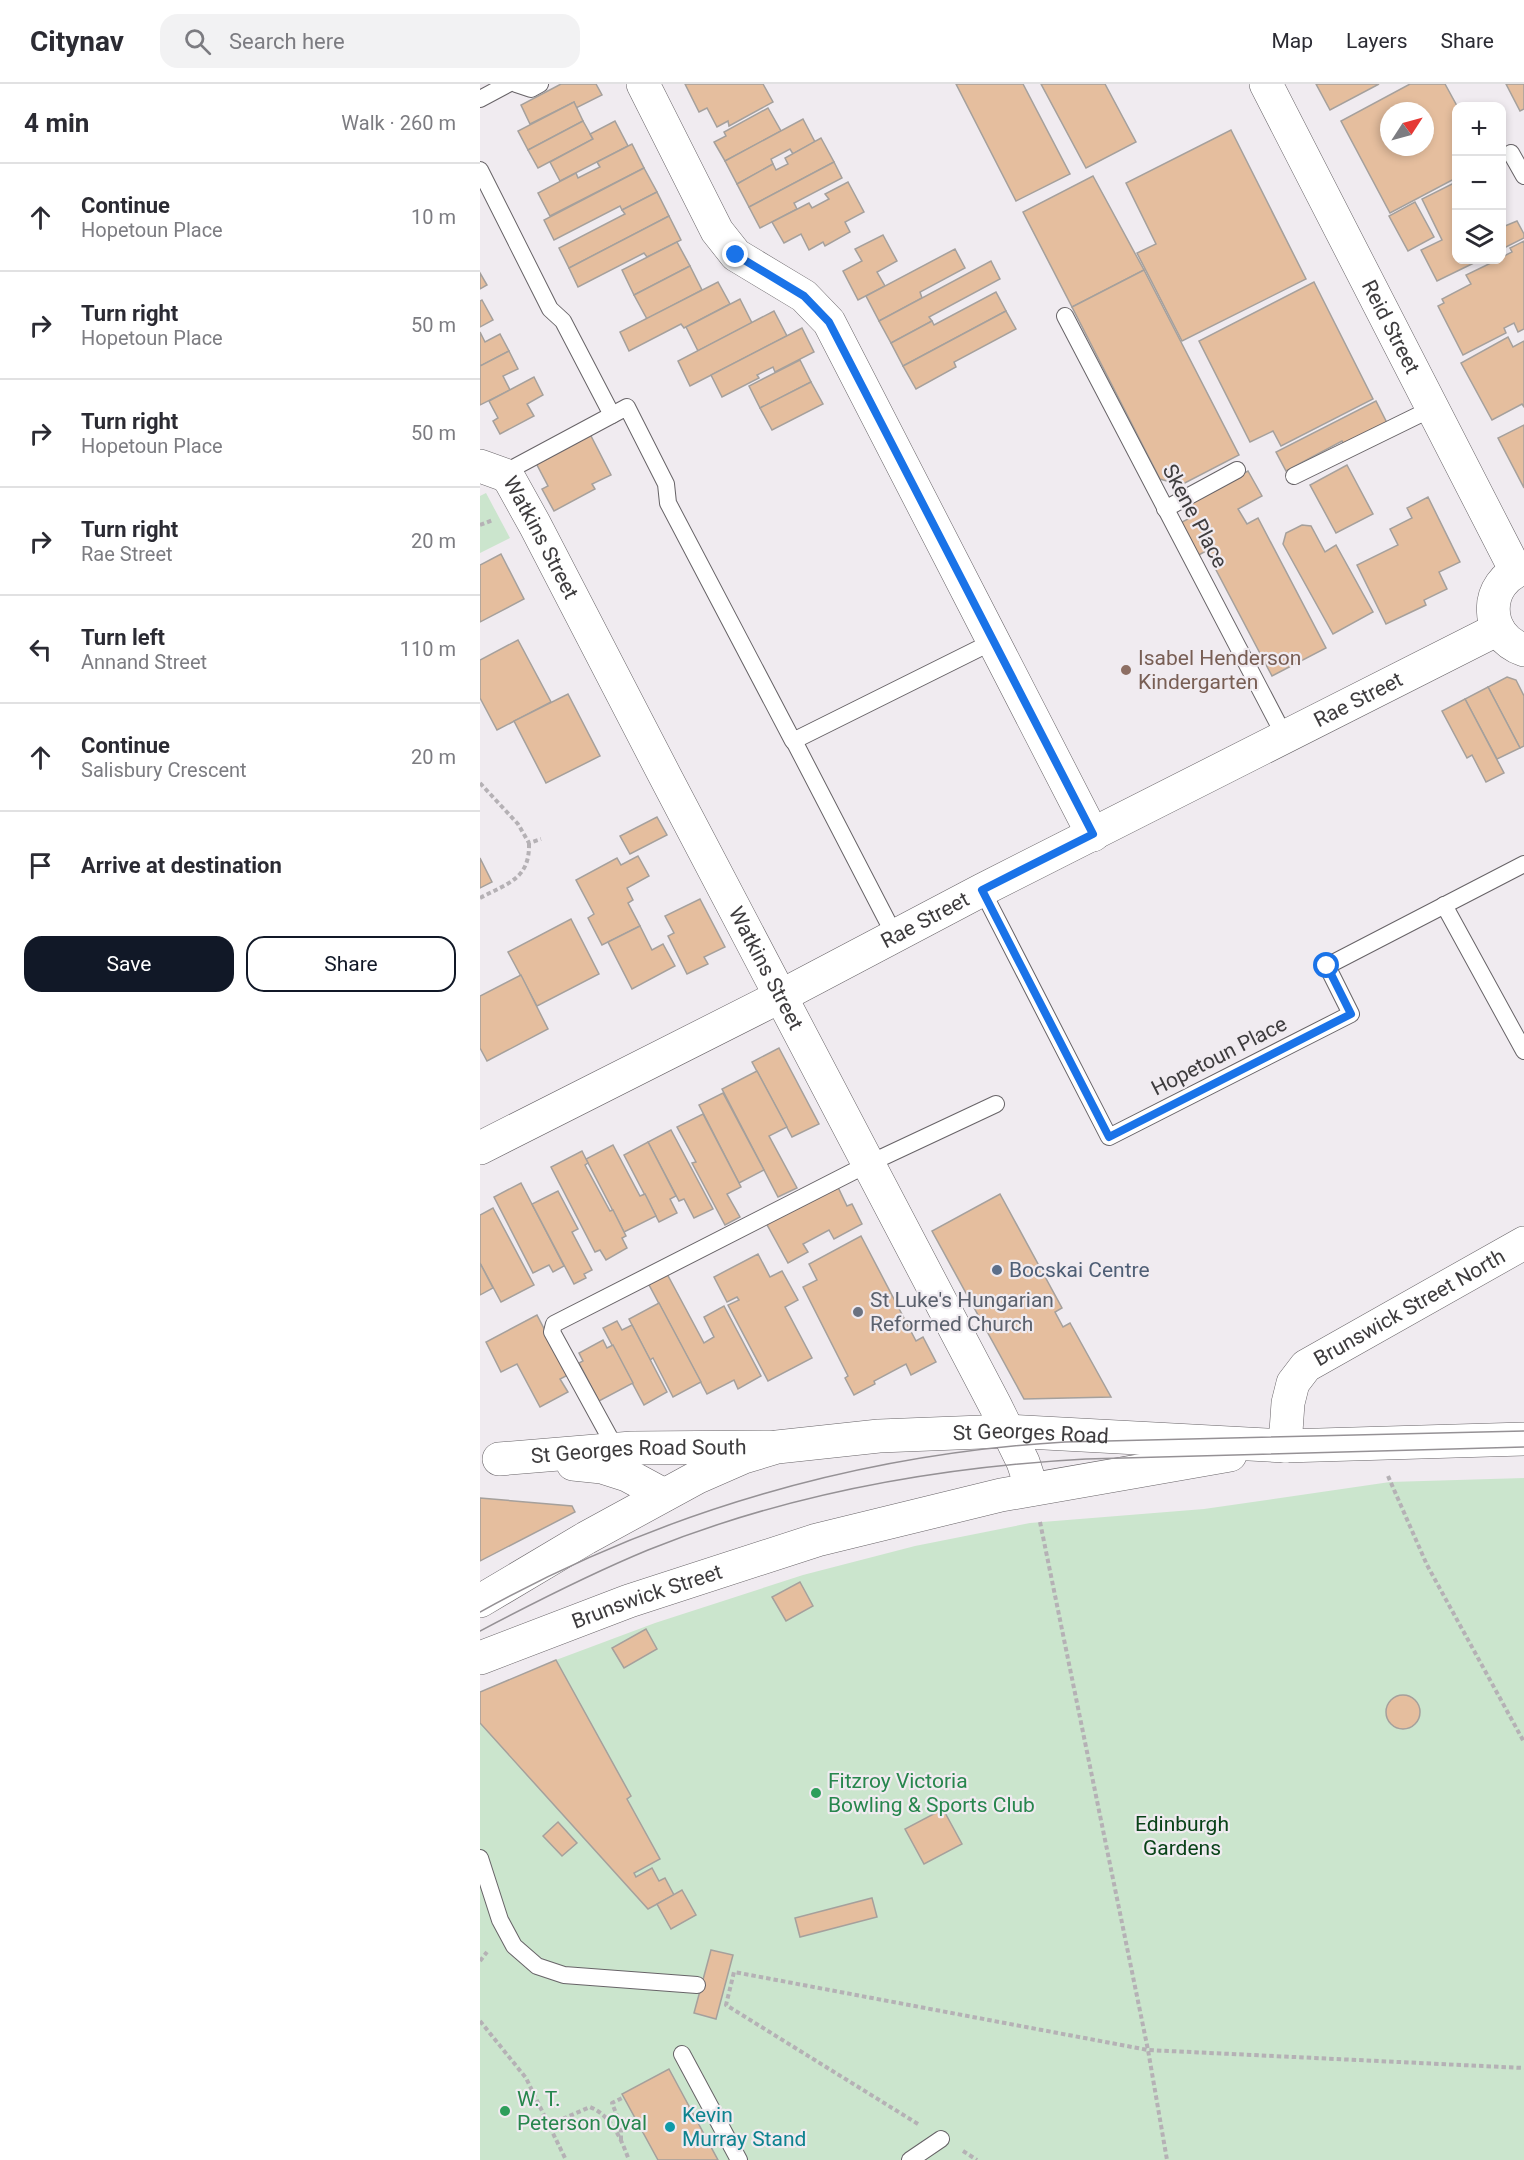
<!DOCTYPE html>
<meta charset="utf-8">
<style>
body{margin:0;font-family:Roboto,sans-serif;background:#f2f2f3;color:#2b2b33}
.controls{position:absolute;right:18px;top:18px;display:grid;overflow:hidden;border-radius:12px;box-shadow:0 3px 9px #0003}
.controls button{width:54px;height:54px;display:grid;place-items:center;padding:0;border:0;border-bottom:2px solid #e1e1e2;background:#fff;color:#2b2b33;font:30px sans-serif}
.compass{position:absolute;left:900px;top:18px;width:54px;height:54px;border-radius:50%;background:#fff;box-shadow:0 3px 9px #0003;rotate:54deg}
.stop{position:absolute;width:18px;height:18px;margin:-14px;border:4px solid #1a73e8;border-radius:50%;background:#fff}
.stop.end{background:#1a73e8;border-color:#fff;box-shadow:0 2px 6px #0008}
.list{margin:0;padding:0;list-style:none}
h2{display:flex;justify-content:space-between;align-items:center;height:78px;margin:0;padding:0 24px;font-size:26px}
h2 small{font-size:20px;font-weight:400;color:#7c7c81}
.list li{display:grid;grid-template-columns:39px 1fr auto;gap:18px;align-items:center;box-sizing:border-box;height:108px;padding:0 24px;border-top:2px solid #e1e1e2}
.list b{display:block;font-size:22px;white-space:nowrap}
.list p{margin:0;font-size:20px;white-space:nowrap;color:#7c7c81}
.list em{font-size:20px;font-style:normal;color:#7c7c81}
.actions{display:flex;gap:12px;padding:18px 24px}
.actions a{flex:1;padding:14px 0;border:2px solid #111827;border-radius:18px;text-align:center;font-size:21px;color:#111827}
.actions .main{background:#111827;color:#fff}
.icon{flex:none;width:33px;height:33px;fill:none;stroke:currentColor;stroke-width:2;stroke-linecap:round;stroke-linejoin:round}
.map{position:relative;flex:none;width:1044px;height:2076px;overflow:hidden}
header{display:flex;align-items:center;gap:36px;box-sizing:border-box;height:84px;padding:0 30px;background:#fff;border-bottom:2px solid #e1e1e2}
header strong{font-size:28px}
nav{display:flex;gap:33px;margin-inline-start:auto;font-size:21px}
.search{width:420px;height:54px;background:#f2f2f3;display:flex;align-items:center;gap:15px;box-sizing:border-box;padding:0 21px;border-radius:18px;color:#7c7c81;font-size:22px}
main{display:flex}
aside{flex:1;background:#fff}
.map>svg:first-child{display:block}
</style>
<header>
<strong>Citynav</strong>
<div class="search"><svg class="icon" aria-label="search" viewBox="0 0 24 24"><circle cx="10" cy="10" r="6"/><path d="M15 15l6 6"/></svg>Search here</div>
<nav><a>Map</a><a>Layers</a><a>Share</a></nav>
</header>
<main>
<aside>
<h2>4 min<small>Walk · 260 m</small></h2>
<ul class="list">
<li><svg class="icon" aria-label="ahead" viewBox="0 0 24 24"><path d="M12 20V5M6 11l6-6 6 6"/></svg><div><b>Continue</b><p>Hopetoun Place</p></div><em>10 m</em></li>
<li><svg class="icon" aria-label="right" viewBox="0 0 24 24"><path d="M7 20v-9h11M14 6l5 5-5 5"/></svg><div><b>Turn right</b><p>Hopetoun Place</p></div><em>50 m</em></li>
<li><svg class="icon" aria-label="right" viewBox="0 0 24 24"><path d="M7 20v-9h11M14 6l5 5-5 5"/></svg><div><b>Turn right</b><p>Hopetoun Place</p></div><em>50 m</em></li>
<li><svg class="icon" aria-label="right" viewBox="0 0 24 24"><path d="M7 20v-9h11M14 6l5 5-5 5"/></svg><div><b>Turn right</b><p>Rae Street</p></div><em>20 m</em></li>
<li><svg class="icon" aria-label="left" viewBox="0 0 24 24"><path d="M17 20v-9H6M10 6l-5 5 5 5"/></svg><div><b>Turn left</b><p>Annand Street</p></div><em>110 m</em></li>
<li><svg class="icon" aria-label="ahead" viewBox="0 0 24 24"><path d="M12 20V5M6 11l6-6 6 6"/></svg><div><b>Continue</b><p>Salisbury Crescent</p></div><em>20 m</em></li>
<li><svg class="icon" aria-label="arrive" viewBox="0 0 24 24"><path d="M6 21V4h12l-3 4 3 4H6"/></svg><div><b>Arrive at destination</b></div></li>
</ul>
<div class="actions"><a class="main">Save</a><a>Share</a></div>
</aside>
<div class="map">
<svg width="1044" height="2076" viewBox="0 0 1044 2076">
<rect width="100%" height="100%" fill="#f0ebf0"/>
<g fill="#cbe5cd">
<polygon points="6,409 30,454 0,469 0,412"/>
<polygon points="1044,1394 1044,2076 0,2076 0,1608 76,1576 175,1539 323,1491 435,1462 550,1439 724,1425 910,1398"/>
</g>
<g fill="#e5be9e" stroke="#a5a09c" stroke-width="1.5" fill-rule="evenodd">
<polygon points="81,0 116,0 122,11 96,24 94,18 50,40 41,21"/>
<polygon points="205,0 283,0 293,18 249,42 248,37 237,43 227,24 219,28"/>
<polygon points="476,0 543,0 590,90 536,117"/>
<polygon points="561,0 625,0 656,58 606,84"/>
<polygon points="836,0 899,0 850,26"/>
<path d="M 930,0 L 965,0 L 977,22 L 976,94 L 910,129 L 861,37 ZM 909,27 L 945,27 L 945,63 L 909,63 Z"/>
<polygon points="1026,0 1044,0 1044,25 1040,27"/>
<polygon points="94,18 103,37 48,66 38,47"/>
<polygon points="288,24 301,47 245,77 234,58 246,52 244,48"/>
<polygon points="323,35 335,58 313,70 310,65 291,75 293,80 257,100 245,77"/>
<polygon points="103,37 113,55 58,84 48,66"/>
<polygon points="135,37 148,62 80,97 70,78 113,55 110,50"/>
<polygon points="751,46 826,195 702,257 657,169 676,160 646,99"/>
<polygon points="341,54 354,78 269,123 257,100 293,80 296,86 308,80 305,74"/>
<polygon points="152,60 164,84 70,132 58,109 96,89 98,94 120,83 117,78"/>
<polygon points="354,78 362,94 314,119 317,125 280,144 269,123"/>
<polygon points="164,84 177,108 142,126 140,122 74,156 64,136"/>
<polygon points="613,92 664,186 592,223 543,128"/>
<polygon points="368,98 384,128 365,138 370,148 345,162 343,158 329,166 321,150 304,159 292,138 329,119 332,124 349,115 345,110"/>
<polygon points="976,98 976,176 1000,176 957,197 941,166 962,156 942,115"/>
<polygon points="177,108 189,132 89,184 79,164 145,130 142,126"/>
<polygon points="935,118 954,153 928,167 909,132"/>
<polygon points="189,132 201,156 167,173 164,169 98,203 89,184"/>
<polygon points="1022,134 1025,142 1037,137 1044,150 1044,154 1022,165"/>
<polygon points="403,151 417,177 397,188 405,202 378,216 363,187 382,177 375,165"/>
<polygon points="1044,157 1044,245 1038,248 1034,239 1024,244 1026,249 983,271 958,222 964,219 962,215 991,200 986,191 1017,176 1022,176 1022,173 1032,168 1030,164"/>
<polygon points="197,158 210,182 154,211 142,186"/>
<polygon points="475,165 485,184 440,208 442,214 399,237 386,212"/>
<polygon points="511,177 520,195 449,233 452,237 411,259 399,237"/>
<polygon points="210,182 222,206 167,235 154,211"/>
<polygon points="664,186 759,371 701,401 680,395 592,223"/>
<polygon points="0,189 7,201 0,205"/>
<polygon points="238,198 250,220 204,244 201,240 149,267 140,248"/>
<polygon points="834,198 893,315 801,362 793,347 770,358 719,257"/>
<polygon points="516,208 526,227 423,282 411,259 452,237 454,241"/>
<polygon points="260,215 272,239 218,267 206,243"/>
<polygon points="2,216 13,236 0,243 0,217"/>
<polygon points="294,227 307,252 210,302 198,277"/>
<polygon points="526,227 536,245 474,278 476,283 436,305 423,282"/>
<polygon points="322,244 334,268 295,288 293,283 277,291 279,294 242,313 231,291"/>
<polygon points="0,248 5,258 20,250 29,267 0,282"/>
<polygon points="1028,253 1033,263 1044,257 1044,323 1042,320 1012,336 981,279"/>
<polygon points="29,267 38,285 23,292 30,306 0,321 0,282"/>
<polygon points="320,276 331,298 280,324 269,302"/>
<polygon points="54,293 63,311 47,320 54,332 20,350 13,337 18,334 9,317"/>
<polygon points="331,298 343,320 292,346 280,324"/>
<polygon points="896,317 907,339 864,361 862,357 806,387 796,368"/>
<polygon points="1044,341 1044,404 1018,354"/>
<polygon points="110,350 131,391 112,400 115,405 74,427 62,405 68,402 56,379"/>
<polygon points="867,381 893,430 856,449 830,401"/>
<polygon points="768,387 782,412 758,425 767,440 778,434 846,564 792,592 726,467 717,472 700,439 716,431 709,418"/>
<polygon points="948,413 980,478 959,488 967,505 944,516 946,521 906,540 877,481 918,461 910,445 932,434 927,424"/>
<polygon points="822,441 831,442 845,468 856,461 893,528 853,550 803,460 806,449"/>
<polygon points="21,470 44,515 0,538 0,481"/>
<polygon points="38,556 71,618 17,646 0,614 0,576"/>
<polygon points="1027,593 1036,596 1044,612 1044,662 1040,664 1008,603"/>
<polygon points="1008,603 1040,664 1017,675 985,615"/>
<polygon points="88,610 120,672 66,699 34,637"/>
<polygon points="985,615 1024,689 1006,698 992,671 987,674 962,627"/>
<polygon points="177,733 187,751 150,770 140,752"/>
<polygon points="158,772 169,792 147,804 153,816 148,819 160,842 122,861 108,834 114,830 96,796 137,774 141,781"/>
<polygon points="0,774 12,798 0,804"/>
<polygon points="220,815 245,863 224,873 228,880 207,890 188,852 194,849 185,832"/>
<polygon points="91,835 119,890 57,922 28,868"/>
<polygon points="160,842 172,866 183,860 195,882 152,905 128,858"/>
<polygon points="41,891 68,945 7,977 0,964 0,912"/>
<polygon points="299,964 339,1040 312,1053 272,978"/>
<polygon points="277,987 307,1043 289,1052 317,1104 298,1113 242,1005"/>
<polygon points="243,1009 284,1086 259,1099 219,1021"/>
<polygon points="223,1030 261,1103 247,1110 260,1133 245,1141 212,1079 216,1078 197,1043"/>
<polygon points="191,1046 233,1125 214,1134 204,1115 199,1117 168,1058"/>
<polygon points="168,1058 196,1112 190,1115 197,1129 179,1138 144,1071"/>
<polygon points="133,1061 160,1112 165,1110 176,1132 144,1148 106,1075"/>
<polygon points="102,1067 108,1079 105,1081 130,1127 133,1126 146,1152 142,1154 147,1164 126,1176 120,1166 115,1168 71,1083"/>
<polygon points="41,1099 84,1182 73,1188 69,1181 53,1189 14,1113"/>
<polygon points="356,1099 367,1122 372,1120 382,1140 354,1155 349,1146 323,1160 328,1168 308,1179 285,1137"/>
<polygon points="78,1107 98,1145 92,1148 112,1186 104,1190 106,1194 94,1200 52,1120"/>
<polygon points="520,1110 582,1224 575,1228 583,1243 590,1239 631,1313 544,1315 452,1147"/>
<polygon points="13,1124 54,1201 21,1218 0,1179 0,1131"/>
<polygon points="381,1152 436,1257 443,1253 456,1278 431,1291 426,1280 394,1297 395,1300 374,1311 365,1294 368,1292 323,1203 337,1196 329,1180"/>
<polygon points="278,1170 290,1193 302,1187 318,1216 305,1223 332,1274 288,1297 248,1221 259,1216 257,1213 247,1218 234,1193"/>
<polygon points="0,1179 13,1204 0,1211"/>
<polygon points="186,1188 224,1259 234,1253 224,1233 244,1222 281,1292 258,1305 254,1296 227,1310 167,1197"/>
<polygon points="179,1219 221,1298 193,1313 173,1274 170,1276 149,1235"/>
<polygon points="57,1231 88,1291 80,1295 88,1308 60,1323 37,1280 21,1288 6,1258"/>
<polygon points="137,1237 142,1246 152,1241 187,1308 164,1321 123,1244"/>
<polygon points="123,1256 127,1264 133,1261 153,1299 119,1317 99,1279 103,1277 99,1269"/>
<polygon points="0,1414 92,1422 95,1428 0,1477"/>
<polygon points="320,1498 333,1522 306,1537 292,1513"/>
<polygon points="166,1545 177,1565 144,1584 132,1564"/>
<polygon points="76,1576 151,1712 147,1715 180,1775 154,1789 156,1793 172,1784 179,1797 185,1794 194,1811 168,1825 0,1639 0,1608"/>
<circle cx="923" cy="1628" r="17"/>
<polygon points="463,1725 482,1760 444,1780 425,1745"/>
<polygon points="78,1738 97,1759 82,1772 63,1752"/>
<polygon points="202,1806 216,1831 191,1845 177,1820"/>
<polygon points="392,1814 397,1833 320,1853 315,1834"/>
<polygon points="231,1866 253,1871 236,1935 214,1929"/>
<polygon points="189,1985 238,2076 178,2076 142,2010"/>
</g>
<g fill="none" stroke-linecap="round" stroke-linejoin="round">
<g stroke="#676367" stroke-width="18">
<g id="service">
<polyline points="36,0 51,5 60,0"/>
<polyline points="0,15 28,0"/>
<polyline points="1031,69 1044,92"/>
<polyline points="0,86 70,225 83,237 132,331"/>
<polyline points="585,232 805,653"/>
<polyline points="22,390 147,323 186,400 188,419 313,657 514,557"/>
<polyline points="814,392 953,324"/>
<polyline points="685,425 757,386"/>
<polyline points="314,657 415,852"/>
<polyline points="502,806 629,1053 871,930 847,882 1044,780"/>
<polyline points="964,821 1044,967"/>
<polyline points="136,1365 72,1248 74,1240 388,1080 516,1020"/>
<polyline points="0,1774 20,1836 34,1862 57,1882 84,1891 217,1901"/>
<polyline points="202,1970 259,2076"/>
<polyline points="430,2076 461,2055"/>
</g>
</g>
<g stroke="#676367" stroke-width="34">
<g id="minor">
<polyline points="163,0 237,147 256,171 324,212 349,238 613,751"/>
<path id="s1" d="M 0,382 L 25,391 L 30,396 L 55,441 L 185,692 L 516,1323 L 543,1378 L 552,1405"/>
<path id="s2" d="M 0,1064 L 301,912 L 502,806 L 1018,545"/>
<path id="s3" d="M 805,1362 L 808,1319 L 813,1299 L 826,1282 L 1044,1159"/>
<path id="s4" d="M 19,1375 L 152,1364 L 290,1363"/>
<polyline points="93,1380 122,1383 147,1391 184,1411"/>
</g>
</g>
<g stroke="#676367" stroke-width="34">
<g id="tertiary">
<path id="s5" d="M 786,0 L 1036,487"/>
<path d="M 1044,484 C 1003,498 1003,552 1044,566"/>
</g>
</g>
<g stroke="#676367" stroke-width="34">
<g id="trunk">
<path id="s6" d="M 0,1517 L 106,1454 L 216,1394 L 264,1373 L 297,1363 L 399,1352 L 528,1347 L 805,1362 L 1044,1355"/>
<path id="s7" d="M 0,1574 L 149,1517 L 337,1456 L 521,1411 L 750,1371"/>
</g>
</g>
<g stroke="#b5b1b5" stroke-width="4" stroke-dasharray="4.5 3" stroke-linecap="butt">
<polyline points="0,441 13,436"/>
<polyline points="0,699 38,740 49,759 61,755"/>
<path d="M 0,814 C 28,799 50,795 49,759"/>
<polyline points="908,1392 947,1481 1044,1658"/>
<polyline points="560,1438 668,1966 687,2076"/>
<polyline points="0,1877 7,1868"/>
<polyline points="0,1937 46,1994 86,2076"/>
<polyline points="438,2040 246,1921 254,1888 668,1966 1044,1984"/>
<path d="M 69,2041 L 110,2023 C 132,2032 141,2055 149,2076"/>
<polyline points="141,2056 141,2042 132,2019 144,2013"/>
<polyline points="483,2067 497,2076"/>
</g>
<use href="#service" stroke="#fff" stroke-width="16"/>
<use href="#minor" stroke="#fff" stroke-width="33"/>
<use href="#tertiary" stroke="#fff" stroke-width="33"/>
<use href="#trunk" stroke="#fff" stroke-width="33"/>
<g stroke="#959195" stroke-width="1.5">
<path d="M 0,1528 C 180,1428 379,1370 585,1358 L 1044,1347"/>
<path d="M 0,1547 C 55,1518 110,1490 168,1466 C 307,1410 457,1383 606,1375 L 1044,1363"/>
</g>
</g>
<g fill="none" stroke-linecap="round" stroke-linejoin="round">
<polyline stroke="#1a73e8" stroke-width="8" points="256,171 324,212 349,238 613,750 502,806 629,1053 871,930 847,882"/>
</g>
<circle fill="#8d6e63" stroke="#f0ebf0" stroke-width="2" cx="646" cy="586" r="6"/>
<circle fill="#5c6f8a" stroke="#f0ebf0" stroke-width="2" cx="517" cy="1186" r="6"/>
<circle fill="#6b7280" stroke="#f0ebf0" stroke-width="2" cx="378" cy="1228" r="6"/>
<g fill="#2e9e5b" stroke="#f0ebf0" stroke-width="2">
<circle cx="336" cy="1709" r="6"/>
<circle cx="25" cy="2027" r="6"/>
</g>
<circle fill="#0f9aa8" stroke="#f0ebf0" stroke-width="2" cx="190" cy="2043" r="6"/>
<g text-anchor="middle" stroke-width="4.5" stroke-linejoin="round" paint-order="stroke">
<g font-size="21" fill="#3e3c3e" stroke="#f0ebf0">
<text dy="7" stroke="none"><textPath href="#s5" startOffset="273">Reid Street</textPath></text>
<text transform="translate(715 432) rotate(62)" y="7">Skene Place</text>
<text dy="7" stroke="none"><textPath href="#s1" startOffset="99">Watkins Street</textPath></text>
<text dy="7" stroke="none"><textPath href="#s2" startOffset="986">Rae Street</textPath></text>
<text dy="7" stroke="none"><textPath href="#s2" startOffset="500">Rae Street</textPath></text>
<text dy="7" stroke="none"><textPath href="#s1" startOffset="585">Watkins Street</textPath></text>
<text transform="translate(739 972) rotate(-27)" y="7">Hopetoun Place</text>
<text dy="7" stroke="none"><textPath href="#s3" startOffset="204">Brunswick Street North</textPath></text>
<text dy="7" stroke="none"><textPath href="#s6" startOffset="590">St Georges Road</textPath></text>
<text dy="7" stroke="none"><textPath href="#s4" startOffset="140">St Georges Road South</textPath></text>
<text dy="7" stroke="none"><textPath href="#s7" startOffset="178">Brunswick Street</textPath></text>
</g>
<g font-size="21" fill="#785e54" stroke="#f0ebf0" text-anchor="start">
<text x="658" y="581">Isabel Henderson<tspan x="658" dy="24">Kindergarten</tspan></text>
</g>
<g font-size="21" fill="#4e5e75" stroke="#f0ebf0" text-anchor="start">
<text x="529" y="1193">Bocskai Centre</text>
</g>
<g font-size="21" fill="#5b616d" stroke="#f0ebf0" text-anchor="start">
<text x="390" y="1223">St Luke's Hungarian<tspan x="390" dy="24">Reformed Church</tspan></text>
</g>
<g font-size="21" fill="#27864d" stroke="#f0ebf0" text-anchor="start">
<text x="348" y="1704">Fitzroy Victoria<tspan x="348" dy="24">Bowling &amp; Sports Club</tspan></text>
<text x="37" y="2022">W. T.<tspan x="37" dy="24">Peterson Oval</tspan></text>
</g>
<g font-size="21" fill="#094318" stroke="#f0ebf0">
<text x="702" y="1747">Edinburgh<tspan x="702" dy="24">Gardens</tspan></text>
</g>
<g font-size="21" fill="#0d838f" stroke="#f0ebf0" text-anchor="start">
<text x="202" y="2038">Kevin<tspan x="202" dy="24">Murray Stand</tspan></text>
</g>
</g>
</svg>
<div class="controls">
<button>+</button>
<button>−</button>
<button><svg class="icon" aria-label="layers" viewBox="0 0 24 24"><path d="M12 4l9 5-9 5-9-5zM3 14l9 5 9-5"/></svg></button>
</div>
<svg class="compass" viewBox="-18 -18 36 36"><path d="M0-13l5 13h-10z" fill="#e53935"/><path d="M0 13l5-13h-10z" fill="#7c7c81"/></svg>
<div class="stop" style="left:847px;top:882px"></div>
<div class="stop end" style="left:256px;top:171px"></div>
</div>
</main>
